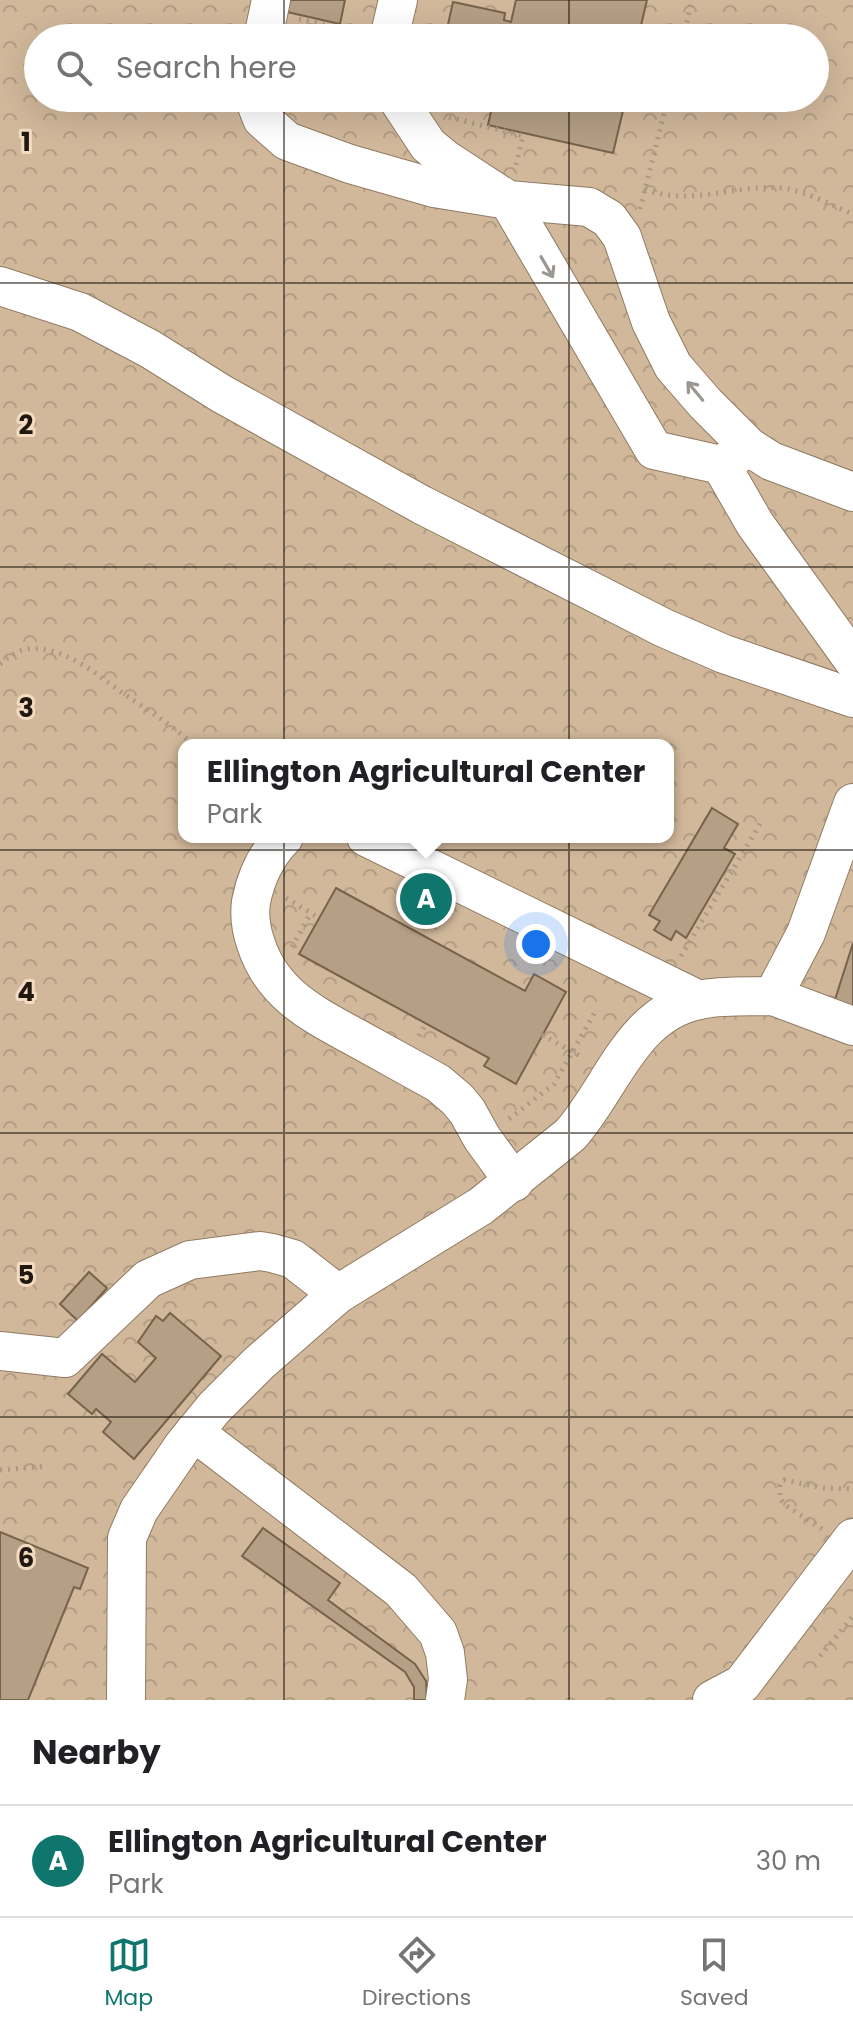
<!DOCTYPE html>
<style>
body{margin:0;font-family:Poppins,sans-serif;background:#f2f2f2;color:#202124}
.you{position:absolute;left:536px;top:944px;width:28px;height:28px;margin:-20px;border:6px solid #fff;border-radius:50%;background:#1a73e8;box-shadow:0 0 0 12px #1a73e833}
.badge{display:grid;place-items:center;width:52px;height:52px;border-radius:50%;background:#0f766e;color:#fff;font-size:26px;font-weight:700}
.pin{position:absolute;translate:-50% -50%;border:4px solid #fff;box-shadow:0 2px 8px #0006}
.popup{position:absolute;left:178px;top:739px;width:496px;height:104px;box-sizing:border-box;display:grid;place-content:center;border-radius:16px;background:#fff;filter:drop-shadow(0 2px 6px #0005);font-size:26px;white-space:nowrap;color:#757577}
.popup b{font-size:30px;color:#202124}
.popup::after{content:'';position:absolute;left:50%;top:100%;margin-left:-16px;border:16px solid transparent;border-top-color:#fff}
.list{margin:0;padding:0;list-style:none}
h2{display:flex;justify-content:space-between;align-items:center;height:104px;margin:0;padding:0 32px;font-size:34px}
h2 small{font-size:26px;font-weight:400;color:#757577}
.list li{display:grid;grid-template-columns:52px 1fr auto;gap:24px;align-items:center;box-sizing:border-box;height:112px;padding:0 32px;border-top:2px solid #e0e0e0}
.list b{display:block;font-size:30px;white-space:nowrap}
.list p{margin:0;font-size:26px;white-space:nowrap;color:#757577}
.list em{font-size:26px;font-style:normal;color:#757577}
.icon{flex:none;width:44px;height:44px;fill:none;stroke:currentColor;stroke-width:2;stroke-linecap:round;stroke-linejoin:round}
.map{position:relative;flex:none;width:853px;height:1700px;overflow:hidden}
.search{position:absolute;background:#fff;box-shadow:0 8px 32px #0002;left:24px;right:24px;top:24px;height:88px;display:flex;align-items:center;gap:20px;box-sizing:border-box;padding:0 28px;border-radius:44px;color:#757577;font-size:30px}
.sheet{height:216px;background:#fff}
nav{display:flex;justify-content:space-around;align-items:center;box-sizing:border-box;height:112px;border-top:2px solid #e0e0e0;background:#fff;font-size:22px;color:#757577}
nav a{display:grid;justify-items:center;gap:4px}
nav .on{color:#0f766e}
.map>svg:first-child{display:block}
</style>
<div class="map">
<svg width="853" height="1700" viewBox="0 0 853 1700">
<defs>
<pattern id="forest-crowns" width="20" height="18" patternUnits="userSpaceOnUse" patternTransform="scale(2)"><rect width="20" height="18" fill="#d1b89b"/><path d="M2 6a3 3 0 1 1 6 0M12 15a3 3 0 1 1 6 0" fill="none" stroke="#b39d84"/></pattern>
</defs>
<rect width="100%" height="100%" fill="#f2dbc0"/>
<path fill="url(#forest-crowns)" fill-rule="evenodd" d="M 0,0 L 853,0 L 853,1700 L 0,1700 ZM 38,38 L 815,38 L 815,98 L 38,98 ZM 184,745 L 668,745 L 668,837 L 184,837 Z"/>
<g fill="#b59f85" stroke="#77634b" stroke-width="2">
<polygon points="290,0 345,0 340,24 287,12"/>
<polygon points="516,0 647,0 638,38 445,38 453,2 505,13 504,20 511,22"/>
<polygon points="494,98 626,98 613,153 488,125"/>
<polygon points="712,808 738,824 724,848 735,854 686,938 676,931 671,940 654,930 660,921 649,915"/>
<polygon points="336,888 525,991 534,974 566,992 516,1084 484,1066 489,1058 299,954"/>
<polygon points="853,943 853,1013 833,1006"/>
<polygon points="89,1272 107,1288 78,1321 60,1304"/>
<polygon points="170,1313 221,1356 134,1459 103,1432 111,1422 96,1409 92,1414 68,1394 102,1354 135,1382 156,1358 138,1342 156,1316 163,1321"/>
<polygon points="263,1528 340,1583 328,1600 415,1664 426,1681 427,1700 414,1700 414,1687 405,1672 242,1556"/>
<polygon points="0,1532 88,1568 80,1589 74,1587 28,1700 0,1700"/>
</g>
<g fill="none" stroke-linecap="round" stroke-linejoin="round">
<g stroke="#907b62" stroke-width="40">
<g id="minor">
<polyline points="263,38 271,0"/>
<polyline points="389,38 398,0"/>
<polyline points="254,98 262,119 287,141 350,164 434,188 508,200 589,207 609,219 622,237 651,322 673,366 705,403 749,447"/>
<polyline points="397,98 428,145 445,159 508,200 654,450 721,465"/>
<polyline points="0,286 80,312 150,349 222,394 422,505 664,628 724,654 853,698"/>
<polyline points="853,492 771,461 749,447 721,465 755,524 853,660"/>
<path d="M 284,837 C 266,855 256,876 251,902 C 249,917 251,930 256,944 C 273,997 317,1016 362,1041 C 387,1055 413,1069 438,1083 L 457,1099 L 467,1111 L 482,1138 L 514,1182"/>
<polyline points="366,837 699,1000"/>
<polyline points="773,996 853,1026"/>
<polyline points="0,1351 65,1358 148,1279 190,1260 260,1251 272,1253 293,1259 338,1294"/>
<polyline points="194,1432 401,1590 438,1633 445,1653 448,1679 445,1700"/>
<path d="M 126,1700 L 127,1538 L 139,1510 L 183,1446 L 214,1408 L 259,1363 L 338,1294 L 481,1206 L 570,1135 C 611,1090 631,1013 699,1000 C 722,995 749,997 773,996 L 806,933 L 853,803"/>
<polyline points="712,1700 742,1684 853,1538"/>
</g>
</g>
<g stroke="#aa9983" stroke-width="5" stroke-dasharray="2 6" stroke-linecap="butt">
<polyline points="299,19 360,32"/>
<polyline points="683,38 692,0"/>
<polyline points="449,117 523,136 515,168"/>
<path d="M 645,189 C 691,207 735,184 782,188 C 807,191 830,205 853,214"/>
<polyline points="640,209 668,98"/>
<path d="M 0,664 C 8,657 16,651 27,649 C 68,645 102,680 133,700 C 155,715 174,727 194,745"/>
<polyline points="286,898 319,918"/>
<polyline points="292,947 311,913"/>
<polyline points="681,956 763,819"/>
<polyline points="542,1035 584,1058"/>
<polyline points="419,1036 426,1023"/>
<polyline points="509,1119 554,1084 595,1012"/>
<polyline points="0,1470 48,1466"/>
<polyline points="822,1529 785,1505 780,1499 780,1485 784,1480 824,1488 853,1489"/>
<polyline points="820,1656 853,1616"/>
</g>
<use href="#minor" stroke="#fff" stroke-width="38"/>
</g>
<defs><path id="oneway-shaft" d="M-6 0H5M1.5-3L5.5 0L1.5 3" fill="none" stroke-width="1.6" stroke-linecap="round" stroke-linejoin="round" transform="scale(2)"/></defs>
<g stroke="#9b9793">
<use href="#oneway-shaft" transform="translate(547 267) rotate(60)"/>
<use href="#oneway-shaft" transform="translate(695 391) rotate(-130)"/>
</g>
<path fill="none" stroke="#20180e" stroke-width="2" stroke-opacity="0.55" d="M 284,0 L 284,38M 569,0 L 569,38M 284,98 L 284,1700M 569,98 L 569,1700M 0,283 L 853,283M 0,567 L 853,567M 0,850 L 853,850M 0,1133 L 853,1133M 0,1417 L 853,1417"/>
<g font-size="26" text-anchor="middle" font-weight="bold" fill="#20180e" stroke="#f2dbc0" stroke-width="6" stroke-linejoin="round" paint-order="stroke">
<text x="26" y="151">1</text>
<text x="26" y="434">2</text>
<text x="26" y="717">3</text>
<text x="26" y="1001">4</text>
<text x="26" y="1284">5</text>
<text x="26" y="1567">6</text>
</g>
</svg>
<div class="you"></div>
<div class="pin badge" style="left:426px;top:899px">A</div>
<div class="popup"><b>Ellington Agricultural Center</b>Park</div>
<div class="search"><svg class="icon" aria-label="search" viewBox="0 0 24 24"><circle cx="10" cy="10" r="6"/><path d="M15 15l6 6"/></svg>Search here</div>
</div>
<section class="sheet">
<h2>Nearby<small></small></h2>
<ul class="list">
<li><span class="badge">A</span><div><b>Ellington Agricultural Center</b><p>Park</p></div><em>30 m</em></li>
</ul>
</section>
<nav>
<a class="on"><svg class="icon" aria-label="map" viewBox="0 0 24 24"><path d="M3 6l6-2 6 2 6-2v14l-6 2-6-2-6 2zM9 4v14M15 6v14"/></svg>Map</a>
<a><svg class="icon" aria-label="directions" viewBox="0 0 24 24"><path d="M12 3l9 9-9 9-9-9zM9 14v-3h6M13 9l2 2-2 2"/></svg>Directions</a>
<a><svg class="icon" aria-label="saved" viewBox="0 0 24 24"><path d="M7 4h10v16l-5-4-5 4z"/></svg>Saved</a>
</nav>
